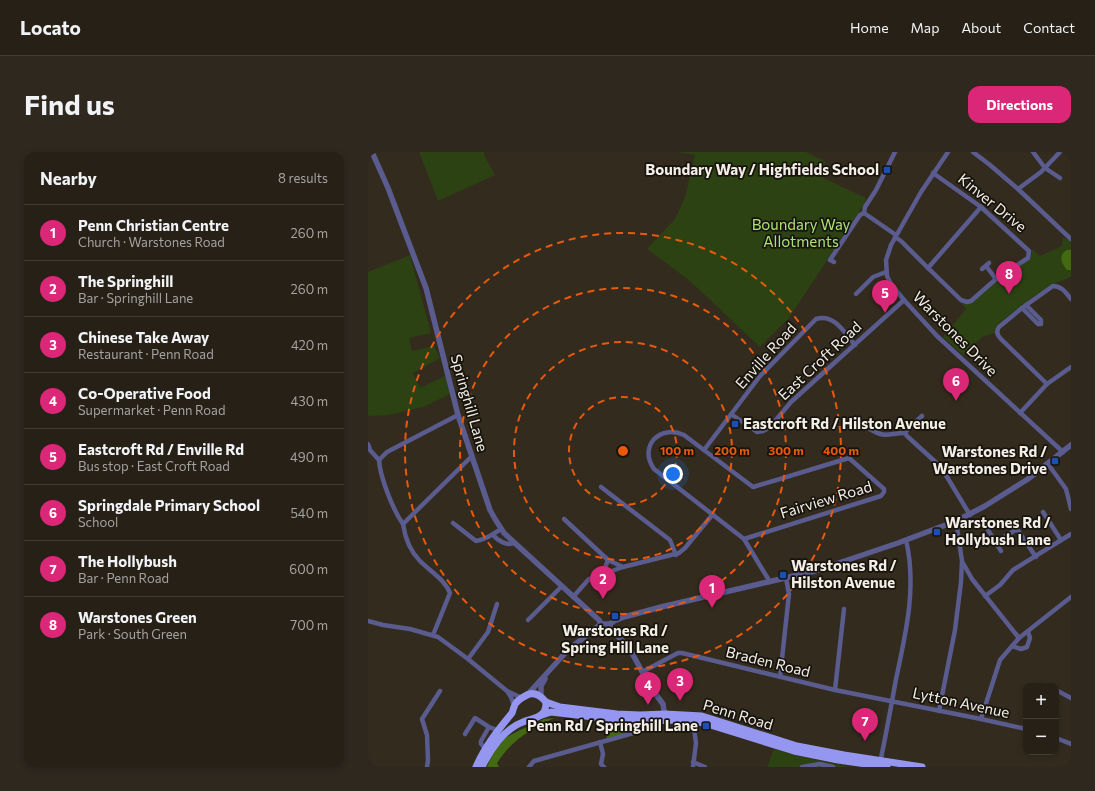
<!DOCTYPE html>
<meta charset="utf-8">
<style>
body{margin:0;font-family:Commissioner,sans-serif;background:#2e281f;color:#f1f3f6}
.controls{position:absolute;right:12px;bottom:12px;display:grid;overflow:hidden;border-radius:8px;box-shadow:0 2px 6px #0003}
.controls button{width:36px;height:36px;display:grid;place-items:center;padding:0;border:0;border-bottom:1px solid #423e35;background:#262016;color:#f1f3f6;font:20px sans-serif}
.you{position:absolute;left:305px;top:322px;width:14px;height:14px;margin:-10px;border:3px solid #fff;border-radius:50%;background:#1a73e8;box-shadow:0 0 0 6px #1a73e833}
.badge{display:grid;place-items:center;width:26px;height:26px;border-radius:50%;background:#db2777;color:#fff;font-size:13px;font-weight:700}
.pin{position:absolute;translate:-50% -33px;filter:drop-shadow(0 1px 2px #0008)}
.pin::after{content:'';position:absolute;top:21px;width:14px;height:12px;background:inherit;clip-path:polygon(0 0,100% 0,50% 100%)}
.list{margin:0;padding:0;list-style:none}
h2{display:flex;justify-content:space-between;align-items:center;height:52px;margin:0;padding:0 16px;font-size:17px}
h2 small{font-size:13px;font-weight:400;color:#a4a3a1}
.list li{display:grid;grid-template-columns:26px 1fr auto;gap:12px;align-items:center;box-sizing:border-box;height:56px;padding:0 16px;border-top:1px solid #423e35}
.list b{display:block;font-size:15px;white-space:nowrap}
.list p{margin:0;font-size:13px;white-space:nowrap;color:#a4a3a1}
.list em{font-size:13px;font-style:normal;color:#a4a3a1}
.map{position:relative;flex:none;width:703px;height:615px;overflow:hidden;border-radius:12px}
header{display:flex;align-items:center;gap:24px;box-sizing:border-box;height:56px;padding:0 20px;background:#262016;border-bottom:1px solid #423e35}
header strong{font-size:19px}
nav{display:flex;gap:22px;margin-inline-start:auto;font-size:14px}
.intro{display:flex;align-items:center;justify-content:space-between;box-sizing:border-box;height:96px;padding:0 24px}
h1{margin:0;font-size:28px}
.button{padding:10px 18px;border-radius:12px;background:#db2777;color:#fff;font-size:14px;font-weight:700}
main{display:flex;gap:24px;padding:0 24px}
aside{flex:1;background:#262016;border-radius:12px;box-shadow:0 2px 6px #0003}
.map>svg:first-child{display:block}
</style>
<header>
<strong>Locato</strong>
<nav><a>Home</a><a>Map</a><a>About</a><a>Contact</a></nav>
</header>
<div class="intro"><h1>Find us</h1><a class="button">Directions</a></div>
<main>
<aside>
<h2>Nearby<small>8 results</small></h2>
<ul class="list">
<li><span class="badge">1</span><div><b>Penn Christian Centre</b><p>Church · Warstones Road</p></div><em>260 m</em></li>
<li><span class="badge">2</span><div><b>The Springhill</b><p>Bar · Springhill Lane</p></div><em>260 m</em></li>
<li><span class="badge">3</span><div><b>Chinese Take Away</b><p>Restaurant · Penn Road</p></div><em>420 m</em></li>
<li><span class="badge">4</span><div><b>Co-Operative Food</b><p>Supermarket · Penn Road</p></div><em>430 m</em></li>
<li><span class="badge">5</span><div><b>Eastcroft Rd / Enville Rd</b><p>Bus stop · East Croft Road</p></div><em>490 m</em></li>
<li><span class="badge">6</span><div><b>Springdale Primary School</b><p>School</p></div><em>540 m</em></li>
<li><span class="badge">7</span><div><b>The Hollybush</b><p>Bar · Penn Road</p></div><em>600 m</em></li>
<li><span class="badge">8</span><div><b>Warstones Green</b><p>Park · South Green</p></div><em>700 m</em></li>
</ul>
</aside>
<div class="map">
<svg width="703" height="615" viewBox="0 0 703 615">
<rect width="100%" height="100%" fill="#332b1d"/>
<g fill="#2c4213">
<polygon points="51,0 117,0 116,3 127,23 70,49"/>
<polygon points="310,0 438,0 458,10 451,24 498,46 497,51 421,166 392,195 322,129 279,97 307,67 317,45 327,3"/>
<polygon points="695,86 703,88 703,125 683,133 655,152 628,174 627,181 614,185 595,203 575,185 598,157 593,151 602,152 628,129 662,107 664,97 672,104 694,94"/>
<polygon points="42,103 63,181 41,186 44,199 66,194 72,206 45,221 52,236 77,224 82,242 55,255 20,263 0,264 0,120"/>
<polygon points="406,597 431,604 482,615 399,615"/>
</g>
<g fill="#446a11">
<path d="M 699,98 L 703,98 L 703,118 L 699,118 C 693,111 690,103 699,98 Z"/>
<path d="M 186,566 C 160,579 145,587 129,611 L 131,615 L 119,615 L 125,601 L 137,586 L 152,578 L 176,567 Z"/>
<polygon points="237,571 268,571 266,579 239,586"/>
</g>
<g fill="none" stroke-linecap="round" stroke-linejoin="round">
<g stroke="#5a5b8f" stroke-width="4.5">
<polyline points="580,0 553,40 523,93 518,108 519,124 523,132 536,148 569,184 695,300"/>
<polyline points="605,0 622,13 650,37 703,87"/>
<polyline points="665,0 677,16 692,26"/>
<polyline points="650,37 673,20 692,0"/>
<polyline points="496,61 497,55 508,38 527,0"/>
<polyline points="496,61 528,83"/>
<polyline points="527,85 533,89 560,116 593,148 599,150 603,149 628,127 660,106 661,99 613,55 565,21"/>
<polyline points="466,110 462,108 492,63 496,61"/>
<polyline points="618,114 628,127"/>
<polyline points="560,116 613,55"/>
<polyline points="614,117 621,111"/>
<polyline points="488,142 505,125 518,120"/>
<polyline points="654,156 670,172 673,172 673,168 658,153"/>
<path d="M 679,232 L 633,187 C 629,183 628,179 631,175 L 654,156 L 685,134 C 694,134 698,141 703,147"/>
<polyline points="652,261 679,232 703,215"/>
<polyline points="363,262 389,280 395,279 402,275 423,250 536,148"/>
<path d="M 90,263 L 19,300 L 11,308 C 12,325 25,358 35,372 L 104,304"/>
<polyline points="554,264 540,277 537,281 539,284 573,315 602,363"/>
<path d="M 502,277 C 518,287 521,281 537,281"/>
<polyline points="0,292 2,298 11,308"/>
<path d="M 336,298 L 392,224 L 448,167 C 466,161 477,181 487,193"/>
<polyline points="680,312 698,337 703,357"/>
<polyline points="233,335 302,388 308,403"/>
<polyline points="675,360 693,388"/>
<polyline points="196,367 240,408"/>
<path d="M 85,371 L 108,389 C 118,388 125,382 133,377"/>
<path d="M 35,372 C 37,386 42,399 52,409 C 62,419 77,428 82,441 L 65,483"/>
<polyline points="620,378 633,399"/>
<path d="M 125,383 C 130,389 139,394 146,391"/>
<path d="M 376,387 L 513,344 L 516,340 L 516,337 L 481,306 L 385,335 L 316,283 C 292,272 270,294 286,317 L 376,387 L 402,430"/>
<polyline points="628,390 649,377 668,405"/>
<polyline points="595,411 604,427 651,486"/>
<polyline points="235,421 240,408 255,415"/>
<polyline points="617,444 632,433 645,418 703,382"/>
<polyline points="205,445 221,427 255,415 311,401 317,396 345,362"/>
<polyline points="160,468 193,435"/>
<polyline points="0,469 15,473 42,477 70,485 100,507 139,539"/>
<polyline points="644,494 653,497 659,495 662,486 660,480"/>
<polyline points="100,507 120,480 129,452"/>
<polyline points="274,520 310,501 314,501 467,538 613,567 658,577"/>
<polyline points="412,525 421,442 418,426"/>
<polyline points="679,533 681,534"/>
<polyline points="467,538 476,457"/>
<polyline points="688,538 703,546"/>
<polyline points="146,554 143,545 139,539 154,546"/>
<polyline points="571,559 587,478 593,430 594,409 588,369"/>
<polyline points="613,567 632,508 651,486 703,445"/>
<polyline points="97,582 107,566 121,575"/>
<polyline points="688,586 703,592"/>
<polyline points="232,590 235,602 233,612 236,615"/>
<polyline points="117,596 113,592 113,589 121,575 129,578"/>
<polyline points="325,610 337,615"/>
<path d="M 512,611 C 518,583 523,555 528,527 C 538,481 549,434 538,388"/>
<polyline points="59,615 60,608 59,583 54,567 72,539"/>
<polyline points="161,615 166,609 269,580 271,576 267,567"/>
<polyline points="325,615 328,591 325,569"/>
<polyline points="434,615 452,612 465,615"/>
</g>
<g stroke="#5a5b8f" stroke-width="5.5">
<polyline points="4,0 20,36 58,136 90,263 122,358 127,367 136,381 231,468 233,472"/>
<polyline points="242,472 242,476 260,495 265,503 283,536 295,552 297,565"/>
<polyline points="159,543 200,498 233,472 242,472 246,469 256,465 293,455 447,419 530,391 588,369 617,354 660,327 703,293"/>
<polyline points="173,544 173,534 177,527"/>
</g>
<g stroke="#9496f0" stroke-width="7">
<polyline points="178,550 192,555 249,562 272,563 297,562 334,564 429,594 476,603 554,615"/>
<polyline points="174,563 183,560 234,566 268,569 320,568 336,571 426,599 470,608 519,615"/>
<path d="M 108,615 C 117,594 130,578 144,561 C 145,559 145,557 146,555 C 147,550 155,545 159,543 C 167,539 173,544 178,550 C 178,554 178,558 175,561 C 170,567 162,567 155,570 C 136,577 122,598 114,615"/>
</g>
</g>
<g fill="none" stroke="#e8590c" stroke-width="2" stroke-dasharray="7 5">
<circle cx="255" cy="299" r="54"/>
<circle cx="255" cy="299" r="109"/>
<circle cx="255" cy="299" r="163"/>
<circle cx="255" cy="299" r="218"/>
</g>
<g fill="#1a4fb4" stroke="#17140e" stroke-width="1.5">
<rect x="515" y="14" width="8" height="8" rx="2"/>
<rect x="363" y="268" width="8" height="8" rx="2"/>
<rect x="683" y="305" width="8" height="8" rx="2"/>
<rect x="565" y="376" width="8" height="8" rx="2"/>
<rect x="411" y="419" width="8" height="8" rx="2"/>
<rect x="243" y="460" width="8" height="8" rx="2"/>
<rect x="334" y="570" width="8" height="8" rx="2"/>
</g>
<g text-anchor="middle" stroke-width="3.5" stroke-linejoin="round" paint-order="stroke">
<g font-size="15" font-weight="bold" fill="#f4efe6" stroke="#17140e" text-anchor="end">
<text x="511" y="23">Boundary Way / Highfields School</text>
<text x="375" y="277" text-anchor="start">Eastcroft Rd / Hilston Avenue</text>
<text x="679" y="305">Warstones Rd /<tspan x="679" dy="17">Warstones Drive</tspan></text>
<text x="577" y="376" text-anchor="start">Warstones Rd /<tspan x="577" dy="17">Hollybush Lane</tspan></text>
<text x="423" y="419" text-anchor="start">Warstones Rd /<tspan x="423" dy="17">Hilston Avenue</tspan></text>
<text x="247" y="484" text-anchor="middle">Warstones Rd /<tspan x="247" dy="17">Spring Hill Lane</tspan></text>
<text x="330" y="579">Penn Rd / Springhill Lane</text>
</g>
<g font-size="15" fill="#f4efe6" stroke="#17140e">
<text transform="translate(624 51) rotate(39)" y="5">Kinver Drive</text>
<text transform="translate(587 182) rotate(45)" y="5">Warstones Drive</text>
<text transform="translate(398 204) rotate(-48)" y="5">Enville Road</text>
<text transform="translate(452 209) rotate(-43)" y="5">East Croft Road</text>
<text transform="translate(101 251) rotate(74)" y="5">Springhill Lane</text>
<text transform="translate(458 348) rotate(-17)" y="5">Fairview Road</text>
<text transform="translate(400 510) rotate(14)" y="5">Braden Road</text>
<text transform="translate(593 551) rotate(12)" y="5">Lytton Avenue</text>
<text transform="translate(370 563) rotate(17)" y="5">Penn Road</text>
</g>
<g font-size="15" fill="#ace376" stroke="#17140e">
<text x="433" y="78">Boundary Way<tspan x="433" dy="17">Allotments</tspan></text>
</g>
</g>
<circle cx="255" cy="299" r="6" fill="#e8590c" stroke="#17140e" stroke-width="2"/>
<g font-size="12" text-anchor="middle" font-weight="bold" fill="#e8590c" stroke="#17140e" stroke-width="3.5" stroke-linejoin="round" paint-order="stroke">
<text x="309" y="303">100 m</text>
<text x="364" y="303">200 m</text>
<text x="418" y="303">300 m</text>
<text x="473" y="303">400 m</text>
</g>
</svg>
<div class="controls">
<button>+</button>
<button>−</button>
</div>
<div class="you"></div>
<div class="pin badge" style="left:344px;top:456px">1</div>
<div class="pin badge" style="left:235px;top:447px">2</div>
<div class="pin badge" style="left:312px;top:549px">3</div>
<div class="pin badge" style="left:280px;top:553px">4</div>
<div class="pin badge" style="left:517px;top:161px">5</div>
<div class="pin badge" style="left:588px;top:249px">6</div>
<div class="pin badge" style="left:497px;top:589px">7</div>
<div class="pin badge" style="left:641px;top:142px">8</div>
</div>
</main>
